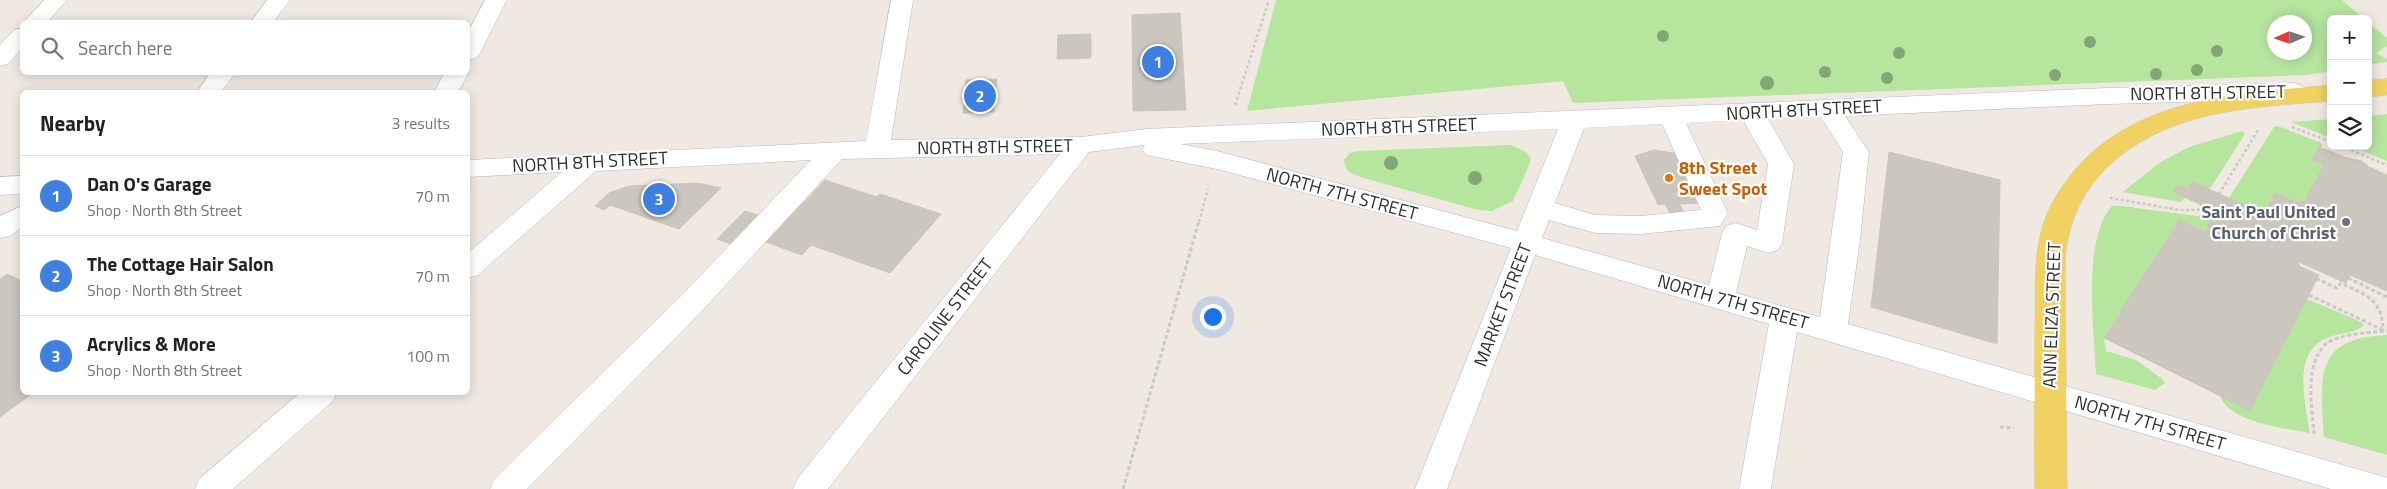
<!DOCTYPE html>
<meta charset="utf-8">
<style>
body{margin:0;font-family:"Titillium Web",sans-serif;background:#f6f6f6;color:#222}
.controls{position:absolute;right:15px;top:15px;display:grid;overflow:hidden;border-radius:8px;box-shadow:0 2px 12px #0003}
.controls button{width:45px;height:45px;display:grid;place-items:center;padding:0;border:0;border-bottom:1px solid #e0e0e0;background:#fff;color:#222;font:25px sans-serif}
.compass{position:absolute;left:2267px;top:15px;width:45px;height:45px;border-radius:50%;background:#fff;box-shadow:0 2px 12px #0003;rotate:267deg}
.you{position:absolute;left:1212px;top:316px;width:18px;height:18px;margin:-12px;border:4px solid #fff;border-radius:50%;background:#1a73e8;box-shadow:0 0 0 8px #1a73e833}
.badge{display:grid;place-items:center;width:32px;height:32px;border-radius:50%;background:#0b8043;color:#fff;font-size:16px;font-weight:700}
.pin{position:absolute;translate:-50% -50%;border:2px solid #fff;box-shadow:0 1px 5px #0006}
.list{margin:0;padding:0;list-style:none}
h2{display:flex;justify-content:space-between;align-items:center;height:65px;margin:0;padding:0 20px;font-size:21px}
h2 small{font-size:16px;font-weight:400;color:#767676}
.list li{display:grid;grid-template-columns:32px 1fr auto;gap:15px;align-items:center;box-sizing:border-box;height:80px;padding:0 20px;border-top:1px solid #e0e0e0}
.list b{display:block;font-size:19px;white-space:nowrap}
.list p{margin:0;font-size:16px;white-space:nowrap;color:#767676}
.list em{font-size:16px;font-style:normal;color:#767676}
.icon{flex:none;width:28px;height:28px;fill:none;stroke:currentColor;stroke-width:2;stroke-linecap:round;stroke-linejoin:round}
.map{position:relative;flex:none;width:2387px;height:489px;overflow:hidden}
.search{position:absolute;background:#fff;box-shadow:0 2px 12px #0003;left:20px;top:20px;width:450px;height:55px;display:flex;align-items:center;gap:12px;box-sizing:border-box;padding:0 18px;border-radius:8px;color:#767676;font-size:19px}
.panel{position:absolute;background:#fff;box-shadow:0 2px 12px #0003;left:20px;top:90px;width:450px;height:305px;border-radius:8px}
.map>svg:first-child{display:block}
</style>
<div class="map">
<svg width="2387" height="489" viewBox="0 0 2387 489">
<rect width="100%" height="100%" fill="#efe9e1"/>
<g fill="#b6e59e" fill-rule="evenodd">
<path d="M 1276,0 L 2342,0 L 2364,19 L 2331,19 L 2331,71 L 2307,75 L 1573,103 L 1563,81 L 1247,111 ZM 2274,22 L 2304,22 L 2304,52 L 2274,52 Z"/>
<polygon points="2368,22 2387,38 2387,46 2376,53 2387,59 2387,62 2368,65"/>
<polygon points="2387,114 2387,161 2350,146 2368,146 2368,116"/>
<polygon points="2331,119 2331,138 2291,122"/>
<polygon points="2278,126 2321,143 2323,146 2319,148 2312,160 2324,165 2305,201 2296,202 2275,193 2264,213 2229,198 2274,127"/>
<polygon points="2242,131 2245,134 2209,190 2192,182 2188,189 2178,185 2173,192 2185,197 2181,202 2123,192 2159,163 2189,147"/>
<path d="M 1511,145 L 1526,152 L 1531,158 L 1530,163 L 1513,201 L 1492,211 L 1478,210 L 1360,177 C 1352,174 1344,170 1344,160 L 1350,153 L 1359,151 Z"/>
<path d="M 2112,206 L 2122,206 L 2196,216 L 2215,215 L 2205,232 L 2179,220 L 2104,338 L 2106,351 L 2136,360 L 2162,379 L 2165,383 L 2155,390 L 2096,374 C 2094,331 2082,239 2112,206 Z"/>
<path d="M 2307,299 L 2361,322 L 2364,325 C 2358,332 2344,333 2336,335 C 2289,345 2305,400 2310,433 C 2285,428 2230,423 2220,396 L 2250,411 Z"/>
<path d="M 2387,335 L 2387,455 L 2324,437 C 2321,378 2312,338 2387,335 Z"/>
</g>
<g fill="#cbc7bf" stroke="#cbc5ba">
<polygon points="1180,13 1186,110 1133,111 1132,15"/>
<polygon points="1091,34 1091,58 1057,59 1058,35"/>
<polygon points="997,79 994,112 963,113 966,80"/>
<polygon points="2319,147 2347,158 2362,161 2369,167 2387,175 2387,291 2350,275 2346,283 2299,262 2299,266 2319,275 2250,411 2104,338 2179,220 2205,232 2217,212 2173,192 2178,185 2188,189 2192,182 2264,213 2275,193 2296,202 2305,201 2324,165 2312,160"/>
<polygon points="1654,150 1679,154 1705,203 1679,204 1685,214 1671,215 1665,204 1658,205 1635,156"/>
<polygon points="1889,152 2000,180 1997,344 1871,307"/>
<polygon points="825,180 877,197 880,194 941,214 890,273 811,245 802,255 766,242"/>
<polygon points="698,183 721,188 679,229 610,205 604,210 595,206 609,193 629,186"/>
<polygon points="745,211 764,217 736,246 717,239"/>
<polygon points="7,274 22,281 22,392 34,392 0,417 0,279"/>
</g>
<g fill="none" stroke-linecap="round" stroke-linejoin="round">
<g stroke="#b4b7c1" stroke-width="1">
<g id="minor">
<polygon points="44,0 67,0 47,22 24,22"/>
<polygon points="267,0 290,0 273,22 251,22"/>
<polygon points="485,0 507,0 480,53 476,58 468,60 468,32"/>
<path d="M 891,0 L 913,0 L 891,140 L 1081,137 L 1146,129 L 2107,88 L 2294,83 L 2303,86 L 2306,91 L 2303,96 L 2294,99 L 2107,104 L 1845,116 L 1869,152 L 1860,240 L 1848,324 L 2378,475 L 2387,478 L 2387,489 L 2331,489 L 1797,332 L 1771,489 L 1739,489 L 1769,324 L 1535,255 L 1447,489 L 1415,489 L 1511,248 L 1217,169 L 1146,155 L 1142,149 L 1145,145 L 1089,152 L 828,489 L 793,489 L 797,479 L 1060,154 L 842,159 L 701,312 L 527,489 L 490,489 L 494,479 L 681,296 L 811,160 L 596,171 L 478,275 L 468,278 L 468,253 L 562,172 L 468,177 L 468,160 L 866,141 ZM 1821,117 L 1843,152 L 1820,317 L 1736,293 L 1747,246 L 1768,253 L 1778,250 L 1782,243 L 1794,164 L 1768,119 ZM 1743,120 L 1768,164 L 1757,230 L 1736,223 L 1726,226 L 1722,233 L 1709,285 L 1542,238 L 1549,220 L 1595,233 L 1641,234 L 1720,226 L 1728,213 L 1686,123 ZM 1662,124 L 1701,210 L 1641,216 L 1595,215 L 1555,203 L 1584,128 ZM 1558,129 L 1517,231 L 1217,151 L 1180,144 Z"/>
<polygon points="22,28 22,48 8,64 0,66 0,45 14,30"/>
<polygon points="468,70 469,72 458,92 434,92 445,72 468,72"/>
<polygon points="211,72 236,72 221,92 197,92"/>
<polygon points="22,176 22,194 0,195 0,177"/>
<polygon points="22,206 22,227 10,236 0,238 0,216"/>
<polygon points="301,392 337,392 333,401 233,489 195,489 199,479"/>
</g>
</g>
<g stroke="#c9c9c9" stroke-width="1">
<g id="major">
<polygon points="2387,79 2387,95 2368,97 2368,81"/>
<path d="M 2331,85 L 2331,101 C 2255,107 2176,109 2115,160 C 2084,187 2069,218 2065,259 L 2067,489 L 2035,489 C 2034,436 2035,383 2035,330 C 2036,298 2033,264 2041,232 C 2048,205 2064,181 2083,161 C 2148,96 2244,93 2331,85 Z"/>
</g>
</g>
<g stroke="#c9c9c9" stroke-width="2.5" stroke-dasharray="3 2.5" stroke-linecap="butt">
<polyline points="1235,105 1269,0"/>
<polyline points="2292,127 2331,142"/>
<polyline points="2341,146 2387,165"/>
<polyline points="2219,194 2258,130"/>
<polyline points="2110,198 2180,210 2198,210 2202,205"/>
<polyline points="1199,222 1208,189"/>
</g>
<g stroke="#c9c9c9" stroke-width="3" stroke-dasharray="4 2.5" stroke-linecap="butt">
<polyline points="2348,278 2387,297"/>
<path d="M 2309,295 L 2383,330 C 2382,299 2366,295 2341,283 L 2337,288 L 2317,279"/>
<polyline points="2000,427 2014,428"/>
<path d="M 2314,434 C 2312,408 2304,363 2326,344 C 2337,334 2373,332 2387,331"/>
<polyline points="1123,489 1199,221"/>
</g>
<use href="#minor" fill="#fff" fill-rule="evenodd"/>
<use href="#major" fill="#f2d163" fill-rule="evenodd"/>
</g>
<g fill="#84a574">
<circle cx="1663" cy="36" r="6"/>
<circle cx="2090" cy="42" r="6"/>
<circle cx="2217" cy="51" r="6"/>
<circle cx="1899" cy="53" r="6"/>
<circle cx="2197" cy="70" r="6"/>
<circle cx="1825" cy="72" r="6"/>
<circle cx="2156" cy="74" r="6"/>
<circle cx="2055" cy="75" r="6"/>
<circle cx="1887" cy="78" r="6"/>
<circle cx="1767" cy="83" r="7"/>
<circle cx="1391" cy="163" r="7"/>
<circle cx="1475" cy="178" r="7"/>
</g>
<circle fill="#e8710a" stroke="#fff" stroke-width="2" cx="1669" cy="178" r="5"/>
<circle fill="#6b7280" stroke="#fff" stroke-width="2" cx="2346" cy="222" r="5"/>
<g text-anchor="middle" stroke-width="4.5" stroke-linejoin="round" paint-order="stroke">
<g font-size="18" fill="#2e2e2e" stroke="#fff">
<text transform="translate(2208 93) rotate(-1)" y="6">NORTH 8TH STREET</text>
<text transform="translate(1804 110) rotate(-3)" y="6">NORTH 8TH STREET</text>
<text transform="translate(1399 127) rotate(-2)" y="6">NORTH 8TH STREET</text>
<text transform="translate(995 147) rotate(-1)" y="6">NORTH 8TH STREET</text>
<text transform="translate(590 162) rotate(-3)" y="6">NORTH 8TH STREET</text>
<text transform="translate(1342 194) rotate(15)" y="6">NORTH 7TH STREET</text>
<text transform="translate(1733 302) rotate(16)" y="6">NORTH 7TH STREET</text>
<text transform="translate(1503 305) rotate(-69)" y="6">MARKET STREET</text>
<text transform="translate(2052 315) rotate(-88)" y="6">ANN ELIZA STREET</text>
<text transform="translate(945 317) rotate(-52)" y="6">CAROLINE STREET</text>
<text transform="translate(2150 423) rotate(16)" y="6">NORTH 7TH STREET</text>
</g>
<g font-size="18" font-weight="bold" fill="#c56008" stroke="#fff" text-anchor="start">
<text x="1679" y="174">8th Street<tspan x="1679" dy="21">Sweet Spot</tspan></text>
</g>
<g font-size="18" font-weight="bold" fill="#5b616d" stroke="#fff" text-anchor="end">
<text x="2336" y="218">Saint Paul United<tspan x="2336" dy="21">Church of Christ</tspan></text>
</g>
</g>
</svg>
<div class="controls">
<button>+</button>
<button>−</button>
<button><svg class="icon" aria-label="layers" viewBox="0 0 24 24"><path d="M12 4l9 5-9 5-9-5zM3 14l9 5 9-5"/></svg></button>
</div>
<svg class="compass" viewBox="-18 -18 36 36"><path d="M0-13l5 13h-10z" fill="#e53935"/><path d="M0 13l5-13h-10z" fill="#767676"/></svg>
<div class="you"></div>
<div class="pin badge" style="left:1158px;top:62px;background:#3f7fe0">1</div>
<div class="pin badge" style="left:980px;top:96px;background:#3f7fe0">2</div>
<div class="pin badge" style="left:659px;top:199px;background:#3f7fe0">3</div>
<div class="search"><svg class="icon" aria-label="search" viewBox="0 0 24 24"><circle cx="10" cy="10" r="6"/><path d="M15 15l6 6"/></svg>Search here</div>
<section class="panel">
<h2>Nearby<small>3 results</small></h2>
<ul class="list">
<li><span class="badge" style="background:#3f7fe0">1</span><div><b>Dan O's Garage</b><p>Shop · North 8th Street</p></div><em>70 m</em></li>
<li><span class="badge" style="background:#3f7fe0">2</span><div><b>The Cottage Hair Salon</b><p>Shop · North 8th Street</p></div><em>70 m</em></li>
<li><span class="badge" style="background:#3f7fe0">3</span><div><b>Acrylics &amp; More</b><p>Shop · North 8th Street</p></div><em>100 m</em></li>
</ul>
</section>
</div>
